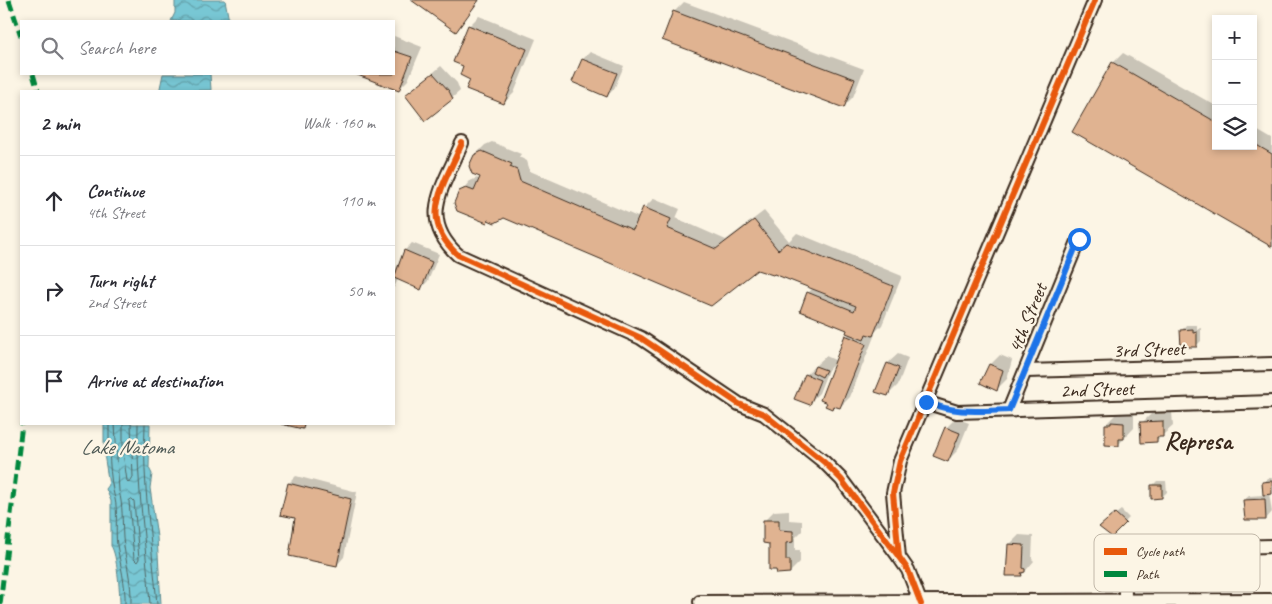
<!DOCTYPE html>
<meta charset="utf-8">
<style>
body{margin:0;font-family:Caveat,sans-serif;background:#f2f2f3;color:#2b2b33}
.controls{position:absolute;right:15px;top:15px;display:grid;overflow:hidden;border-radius:0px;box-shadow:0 2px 8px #0003}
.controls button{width:45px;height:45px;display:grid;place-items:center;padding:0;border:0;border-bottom:1px solid #e1e1e2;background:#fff;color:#2b2b33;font:25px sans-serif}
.stop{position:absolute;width:15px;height:15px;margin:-11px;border:4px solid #1a73e8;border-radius:50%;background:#fff}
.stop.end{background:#1a73e8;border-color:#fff;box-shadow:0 1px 5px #0008}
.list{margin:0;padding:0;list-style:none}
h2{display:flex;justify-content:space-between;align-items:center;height:65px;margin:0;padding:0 20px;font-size:21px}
h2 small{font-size:16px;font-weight:400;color:#7c7c81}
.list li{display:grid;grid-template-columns:32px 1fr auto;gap:15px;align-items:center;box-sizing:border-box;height:90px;padding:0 20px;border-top:1px solid #e1e1e2}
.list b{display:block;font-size:19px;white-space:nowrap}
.list p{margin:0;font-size:16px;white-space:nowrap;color:#7c7c81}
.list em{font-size:16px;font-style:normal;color:#7c7c81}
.icon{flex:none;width:28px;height:28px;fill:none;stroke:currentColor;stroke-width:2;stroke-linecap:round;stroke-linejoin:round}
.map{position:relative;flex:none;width:1272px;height:604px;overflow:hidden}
.search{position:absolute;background:#fff;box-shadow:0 2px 8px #0003;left:20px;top:20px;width:375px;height:55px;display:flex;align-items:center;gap:12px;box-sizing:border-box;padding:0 18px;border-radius:0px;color:#7c7c81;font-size:19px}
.panel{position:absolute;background:#fff;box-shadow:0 2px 8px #0003;left:20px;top:90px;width:375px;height:335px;border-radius:0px}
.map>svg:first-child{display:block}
</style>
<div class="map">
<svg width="1272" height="604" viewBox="0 0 1272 604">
<defs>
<pattern id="water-waves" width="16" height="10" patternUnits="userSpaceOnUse" patternTransform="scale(1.25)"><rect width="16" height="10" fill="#78c7d4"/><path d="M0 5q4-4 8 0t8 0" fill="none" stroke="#64a2ab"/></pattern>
</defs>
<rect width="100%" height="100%" fill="#fcf5e5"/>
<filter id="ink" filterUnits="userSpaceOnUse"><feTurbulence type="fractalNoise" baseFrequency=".02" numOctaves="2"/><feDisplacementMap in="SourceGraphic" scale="10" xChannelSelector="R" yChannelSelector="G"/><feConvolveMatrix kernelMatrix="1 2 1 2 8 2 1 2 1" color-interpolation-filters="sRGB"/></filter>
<g filter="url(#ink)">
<g fill="url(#water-waves)" stroke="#60888b">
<polygon points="175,0 225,0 229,21 171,21 175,13"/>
<polygon points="163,74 210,74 211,90 161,91 160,88"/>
<path d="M 104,424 L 150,424 L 149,468 L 152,474 L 150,488 L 157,537 L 161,604 L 120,604 C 120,593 117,553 111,546 L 111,501 L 106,489 L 109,485 L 104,454 Z"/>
</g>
<g fill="#0003">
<polygon points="413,0 480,0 456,30"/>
<polygon points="684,2 864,69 853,97 843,107 674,12"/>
<polygon points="479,16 536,39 514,93 504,103 465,65 469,26"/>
<polygon points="394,36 422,47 408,80 398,90 361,74 394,74"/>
<polygon points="590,52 624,66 614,89 607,96 574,82 583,59"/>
<polygon points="1123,53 1216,106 1216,146 1253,146 1253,128 1272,139 1272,245 1113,63"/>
<polygon points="441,66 457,83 460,91 452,98 407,95"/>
<polygon points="492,142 521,154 519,157 527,161 530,171 640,218 644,208 654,198 680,209 676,218 726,240 764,211 789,241 797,233 902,276 882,325 873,334 875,334 850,397 840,407 834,405 832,407 836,361 828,370 819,393 809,403 806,374 826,356 837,361 849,333 848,329 808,293 813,288 757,268 504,217 460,192 470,181 477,178 481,180 482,177 475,155 485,145"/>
<polygon points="412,243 439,254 428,281 421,288 398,279 394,288 394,273 405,250"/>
<polygon points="1186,325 1197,325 1197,329 1201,328 1201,341 1197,345 1182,330"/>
<polygon points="898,354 908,358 898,385 888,395 888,363"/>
<polygon points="1000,355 1012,360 1007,379 997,389 990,365"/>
<polygon points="1172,412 1173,426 1156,441 1142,423 1152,413"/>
<polygon points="1116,414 1134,414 1134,428 1119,444 1106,424"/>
<polygon points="956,418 969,423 958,450 948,460 946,428"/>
<polygon points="296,476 357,492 344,557 337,565 297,517 289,483"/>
<polygon points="1268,478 1272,478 1272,493 1269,493 1272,512 1266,519 1244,500 1249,496 1264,495 1263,483"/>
<polygon points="1157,481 1166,481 1167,492 1162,497 1152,486"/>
<polygon points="789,510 789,520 802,521 802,531 795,538 795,550 800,550 800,562 790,572 770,543 764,521 774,511"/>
<polygon points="1121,510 1129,518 1112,535 1106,522"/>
<polygon points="1019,535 1033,536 1032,559 1034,561 1022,575 1009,545"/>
</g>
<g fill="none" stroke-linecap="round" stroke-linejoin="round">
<g stroke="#536967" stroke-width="1">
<path d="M 109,424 C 109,448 109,476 115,499 C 118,511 115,532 117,545 C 120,564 126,584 125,604"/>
<path d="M 115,424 L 119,491 C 123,505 122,522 123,538 C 125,560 132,581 131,604"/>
<polyline points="123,424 123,452 127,481 129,483 133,477 131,424"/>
<path d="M 138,424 C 136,484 146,543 150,604"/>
<path d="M 145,424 C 142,483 152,544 157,604"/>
<polygon points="132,499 134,501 139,559 137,562 134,559 129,501"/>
</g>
</g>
<g fill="#e0b391" stroke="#3b2a1e">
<polygon points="411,0 479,0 456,32"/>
<polygon points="673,11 855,79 844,108 662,40"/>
<polygon points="468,25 527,49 504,104 466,89 470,80 460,75 463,66 453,62"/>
<polygon points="394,51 412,57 399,91 355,74 394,74"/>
<polygon points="582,59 617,73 607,97 572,82"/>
<polygon points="1112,62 1216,122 1216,146 1253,146 1253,143 1272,154 1272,247 1072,132"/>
<polygon points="433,73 449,91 453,99 425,121 405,95"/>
<polygon points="482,151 512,164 510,167 517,170 520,181 633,230 643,207 671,219 667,228 716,249 754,220 778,250 786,243 893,286 873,336 866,334 864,340 846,333 847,330 800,311 807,292 854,311 856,306 774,274 773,275 757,270 711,306 504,218 495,223 488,220 487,223 457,211 454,203 459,191 466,188 474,191 480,177 472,174 469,166 474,155"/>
<polygon points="404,250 432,262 421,290 394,278"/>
<polygon points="1193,329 1193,333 1197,332 1197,347 1181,347 1180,330"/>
<polygon points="845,335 866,344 840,408 833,406 832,409 825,406 827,403 820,400"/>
<polygon points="887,363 899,368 888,396 875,392"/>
<polygon points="989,364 1003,370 997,391 980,383"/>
<polygon points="815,366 826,370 822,377 812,372"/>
<polygon points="805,374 820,380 810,405 794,399"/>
<polygon points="1163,421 1163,437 1157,437 1157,442 1141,443 1140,422"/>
<polygon points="1111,422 1124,423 1124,439 1119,439 1119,446 1105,445 1105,424 1111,424"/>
<polygon points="281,424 304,424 303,429"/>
<polygon points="945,427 960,433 948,462 933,456"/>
<polygon points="1272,481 1272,494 1263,495 1262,482"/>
<polygon points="288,483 351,499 337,566 289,556 295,518 280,515"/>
<polygon points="1151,485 1162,485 1162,498 1151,499"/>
<polygon points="1265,499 1266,520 1245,520 1243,500"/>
<polygon points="1115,513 1126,523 1112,537 1099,527"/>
<polygon points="763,520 779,520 779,530 793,531 793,542 786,543 786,560 790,560 790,573 777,574 776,570 769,570 769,544 763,543"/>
<polygon points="1008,544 1024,545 1023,568 1025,569 1025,572 1021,573 1022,576 1006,576"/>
</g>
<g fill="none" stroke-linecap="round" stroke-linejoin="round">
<g stroke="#3b2a1e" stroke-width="16">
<g id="minor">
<path d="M 462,143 C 444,186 417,218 458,255 L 641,338 L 739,404 L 764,414 L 824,462 L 841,479 L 899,557"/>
<polyline points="1026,371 1272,364"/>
<polyline points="925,402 957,412 1272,402"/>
<polyline points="1009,410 1079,239"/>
<path d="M 1125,600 C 1125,580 1122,557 1145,549 L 1272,546"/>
<polyline points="700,602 1272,600"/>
<polyline points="921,604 908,570 899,557 893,493 900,461 1095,0"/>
</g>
</g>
<use href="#minor" stroke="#fcf5e5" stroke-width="12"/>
<g stroke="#00873e" stroke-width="5" stroke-dasharray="10 5" stroke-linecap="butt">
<polyline points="9,0 21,36"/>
<polyline points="33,74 38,91"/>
<polyline points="0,604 22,424"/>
</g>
<g stroke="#fcf5e5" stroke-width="9">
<g id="cycleway">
<path d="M 462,143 C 444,186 417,218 458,255 L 641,338 L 739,404 L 764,414 L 824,462 L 841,479 L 899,557"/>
<polyline points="921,604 908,570 899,557 893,493 900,461 1095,0"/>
</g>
</g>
<use href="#cycleway" stroke="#e8590c" stroke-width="6"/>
</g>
</g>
<g fill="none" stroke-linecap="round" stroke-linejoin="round" filter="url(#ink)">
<path stroke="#1a73e8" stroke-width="6" d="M 926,402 C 955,414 978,411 1009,410 L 1079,239"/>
</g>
<g text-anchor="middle" stroke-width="4.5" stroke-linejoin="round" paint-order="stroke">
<g font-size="20" fill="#3b2a1e" stroke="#fcf5e5">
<text transform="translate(1027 318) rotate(-68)" y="7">4th Street</text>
<text transform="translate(1149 349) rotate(-2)" y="7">3rd Street</text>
<text transform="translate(1097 389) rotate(-2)" y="7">2nd Street</text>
</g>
<g font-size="21" font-style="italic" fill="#4d5955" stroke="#fcf5e5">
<text x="127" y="454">Lake Natoma</text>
</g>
<g font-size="25" font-weight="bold" fill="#3b2a1e" stroke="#fcf5e5">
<text x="1198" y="449">Represa</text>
</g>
</g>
<rect x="1094" y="534" width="166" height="58" rx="8" fill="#fcf5e5" stroke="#c2b8a9" stroke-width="1"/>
<rect x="1104" y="548" width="23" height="7" fill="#e8590c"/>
<rect x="1104" y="571" width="23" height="6" fill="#00873e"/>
<g font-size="14" fill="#3b2a1e">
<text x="1136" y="556">Cycle path</text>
<text x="1136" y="579">Path</text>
</g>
</svg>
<div class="controls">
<button>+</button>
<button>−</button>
<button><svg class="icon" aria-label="layers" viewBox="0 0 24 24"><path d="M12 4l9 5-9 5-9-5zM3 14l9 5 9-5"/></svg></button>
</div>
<div class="stop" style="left:1079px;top:239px"></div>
<div class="stop end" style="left:926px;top:402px"></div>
<div class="search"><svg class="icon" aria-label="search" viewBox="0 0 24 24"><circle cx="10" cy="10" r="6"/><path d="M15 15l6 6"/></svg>Search here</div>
<section class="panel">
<h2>2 min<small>Walk · 160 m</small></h2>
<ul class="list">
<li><svg class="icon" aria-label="ahead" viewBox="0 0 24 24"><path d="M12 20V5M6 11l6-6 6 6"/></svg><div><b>Continue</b><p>4th Street</p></div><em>110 m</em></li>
<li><svg class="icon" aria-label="right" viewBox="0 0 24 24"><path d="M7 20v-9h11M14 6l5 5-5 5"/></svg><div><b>Turn right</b><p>2nd Street</p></div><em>50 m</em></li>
<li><svg class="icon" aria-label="arrive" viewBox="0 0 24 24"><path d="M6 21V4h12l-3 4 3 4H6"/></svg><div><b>Arrive at destination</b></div></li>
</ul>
</section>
</div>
